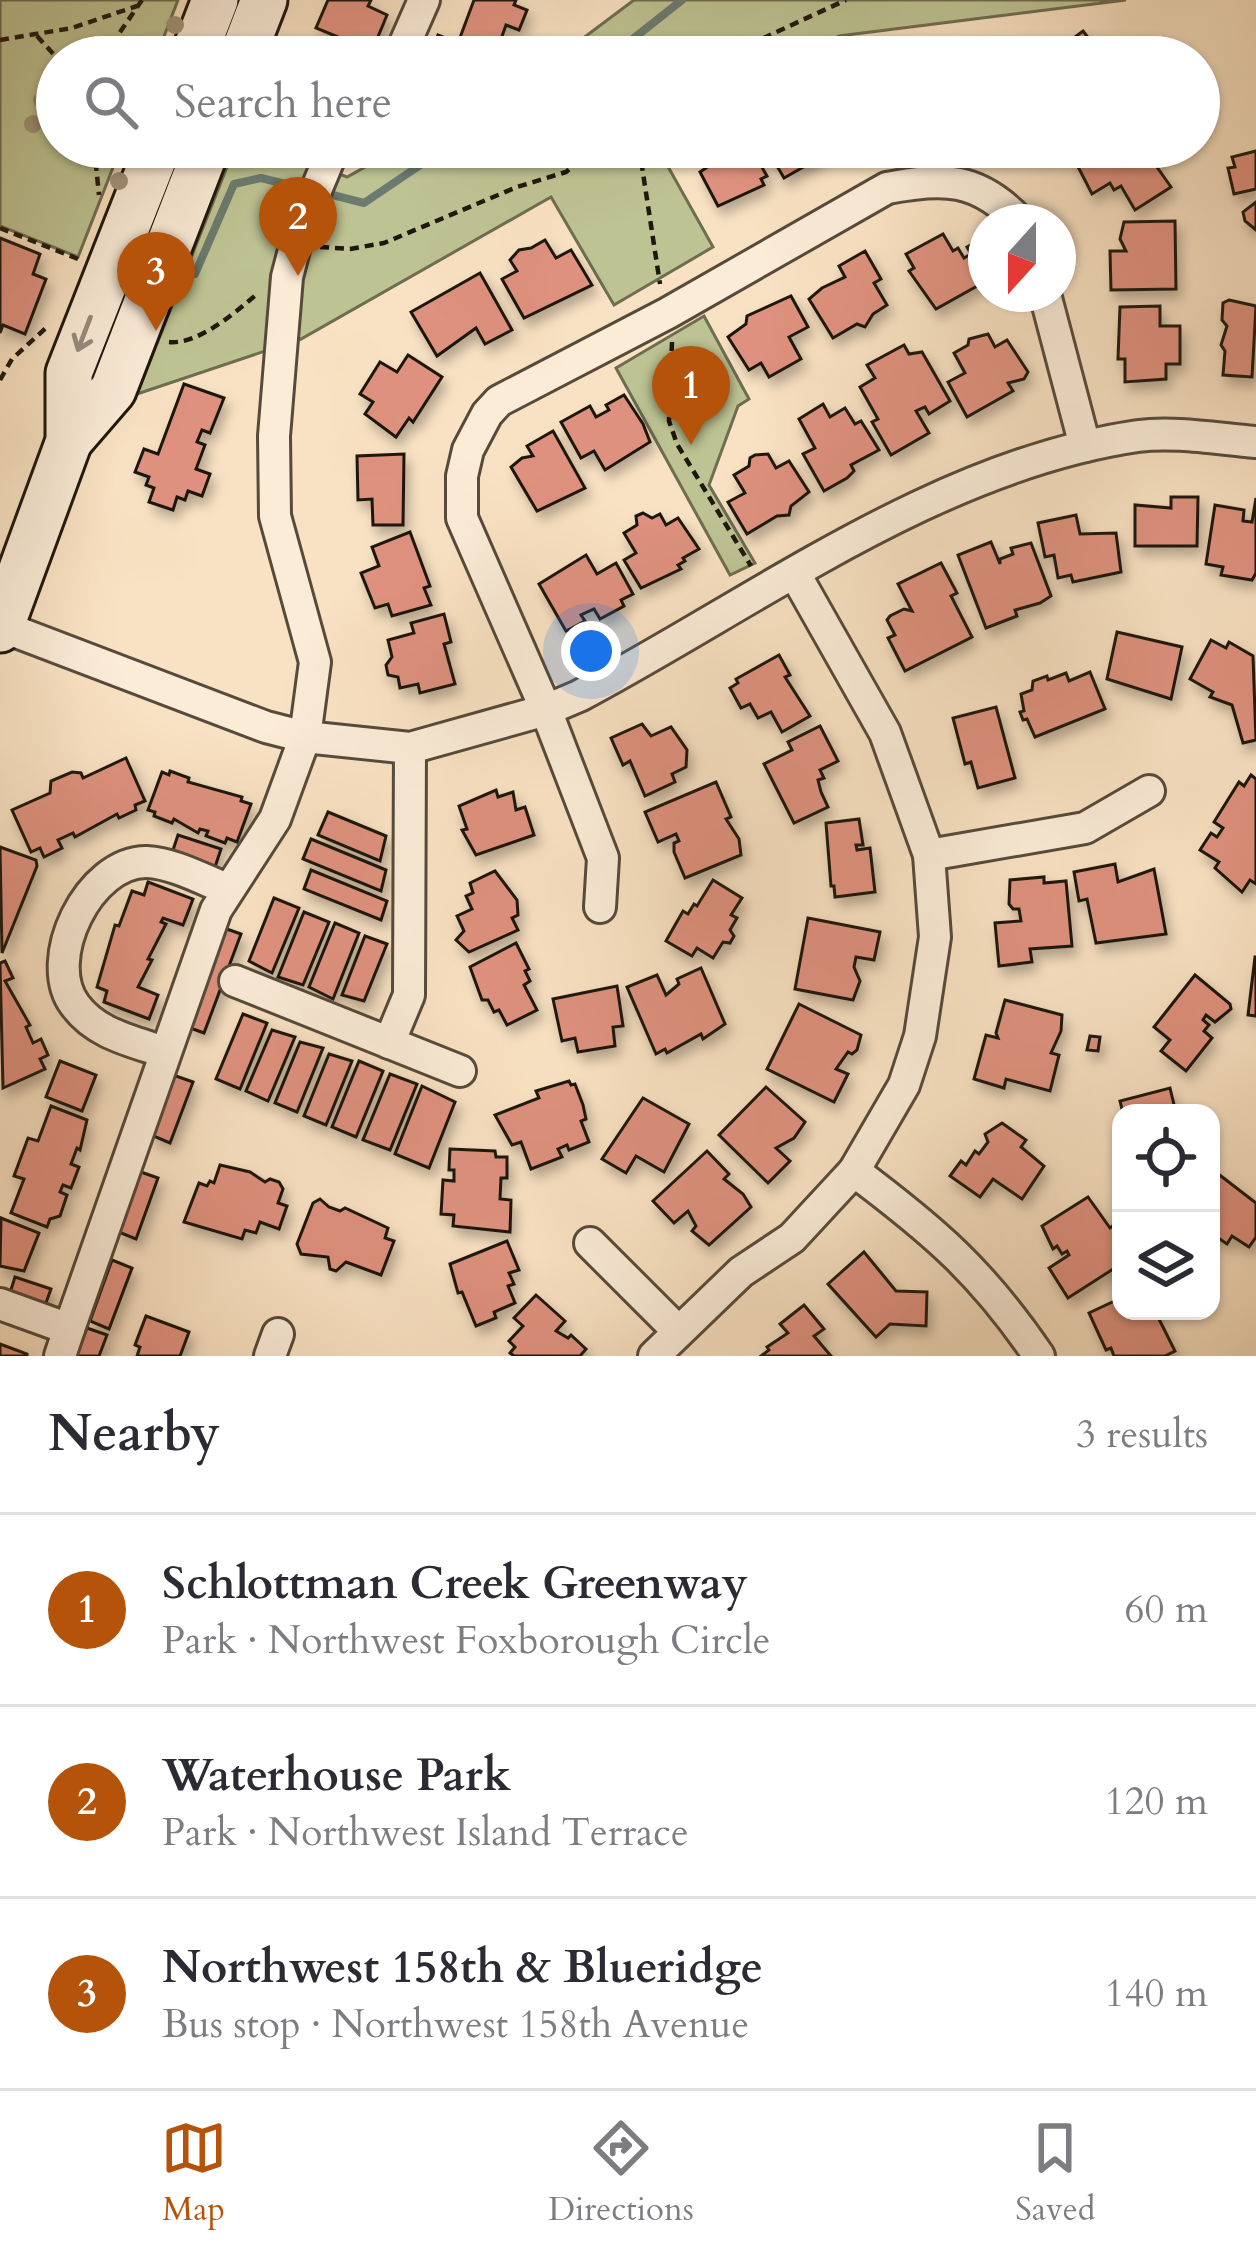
<!DOCTYPE html>
<meta charset="utf-8">
<style>
body{margin:0;font-family:Cardo,serif;background:#f7f7f7;color:#2b2b33}
.controls{position:absolute;right:36px;bottom:36px;display:grid;overflow:hidden;border-radius:24px;box-shadow:0 3px 9px #0004}
.controls button{width:108px;height:108px;display:grid;place-items:center;padding:0;border:0;border-bottom:3px solid #e1e1e2;background:#fff;color:#2b2b33;font:60px sans-serif}
.compass{position:absolute;left:968px;top:204px;width:108px;height:108px;border-radius:50%;background:#fff;box-shadow:0 3px 9px #0004;rotate:201deg}
.you{position:absolute;left:591px;top:651px;width:42px;height:42px;margin:-30px;border:9px solid #fff;border-radius:50%;background:#1a73e8;box-shadow:0 0 0 18px #1a73e833}
.badge{display:grid;place-items:center;width:78px;height:78px;border-radius:50%;background:#b45309;color:#fff;font-size:39px;font-weight:700}
.pin{position:absolute;translate:-50% -99px;filter:drop-shadow(0 3px 6px #0008)}
.pin::after{content:'';position:absolute;top:63px;width:42px;height:36px;background:inherit;clip-path:polygon(0 0,100% 0,50% 100%)}
.list{margin:0;padding:0;list-style:none}
h2{display:flex;justify-content:space-between;align-items:center;height:156px;margin:0;padding:0 48px;font-size:51px}
h2 small{font-size:39px;font-weight:400;color:#7c7c81}
.list li{display:grid;grid-template-columns:78px 1fr auto;gap:36px;align-items:center;box-sizing:border-box;height:192px;padding:0 48px;border-top:3px solid #e1e1e2}
.list b{display:block;font-size:45px;white-space:nowrap}
.list p{margin:0;font-size:39px;white-space:nowrap;color:#7c7c81}
.list em{font-size:39px;font-style:normal;color:#7c7c81}
.icon{flex:none;width:66px;height:66px;fill:none;stroke:currentColor;stroke-width:2;stroke-linecap:round;stroke-linejoin:round}
.map{position:relative;flex:none;width:1256px;height:1356px;overflow:hidden}
.search{position:absolute;background:#fff;box-shadow:0 3px 9px #0004;left:36px;right:36px;top:36px;height:132px;display:flex;align-items:center;gap:30px;box-sizing:border-box;padding:0 42px;border-radius:66px;color:#7c7c81;font-size:45px}
.sheet{height:732px;background:#fff}
nav{display:flex;justify-content:space-around;align-items:center;box-sizing:border-box;height:168px;border-top:3px solid #e1e1e2;background:#fff;font-size:33px;color:#7c7c81}
nav a{display:grid;justify-items:center;gap:6px}
nav .on{color:#b45309}
.map>svg:first-child{display:block}
</style>
<div class="map">
<svg width="1256" height="1356" viewBox="0 0 1256 1356">
<defs>
<filter id="shadow"><feDropShadow dx="4.5" dy="8" stdDeviation="6" flood-color="#0004"/></filter>
</defs>
<rect width="100%" height="100%" fill="#f9e2c3"/>
<filter id="stains"><feTurbulence type="fractalNoise" baseFrequency=".00167" numOctaves="4"/><feColorMatrix values="0 0 0 0 .2 0 0 0 0 .09 0 0 0 0 .02 0 0 0 .5 -.17"/></filter>
<radialGradient id="worn" r=".72"><stop offset=".6" stop-color="#630" stop-opacity="0"/><stop offset="1" stop-color="#630" stop-opacity=".3"/></radialGradient>
<g fill="#bec393" stroke="#6e6d50" stroke-width="3">
<polygon points="0,0 178,0 156,57 57,57 57,147 121,147 78,257 0,226"/>
<polygon points="634,0 1126,0 839,36 802,57 558,57"/>
<polygon points="235,147 271,147 347,177 401,147 657,147 713,247 614,305 551,197 301,339 137,394"/>
<polygon points="704,316 749,399 738,406 709,485 755,563 730,575 616,368"/>
</g>
<g fill="none" stroke-linecap="round" stroke-linejoin="round">
<g stroke="#6b7b70" stroke-width="8">
<polyline points="610,57 682,0"/>
<polyline points="321,192 364,203 447,147"/>
<polyline points="195,274 234,184 261,178 306,189"/>
</g>
</g>
<g fill="#de917e" stroke="#1f170e" stroke-width="3" filter="url(#shadow)">
<polygon points="328,0 371,0 368,6 387,15 372,51 316,28"/>
<polygon points="474,0 516,0 514,5 527,10 519,30 506,25 501,39 514,43 508,57 430,57 438,35 458,43"/>
<polygon points="1083,31 1103,57 1049,57 1049,56"/>
<polygon points="710,147 742,147 750,161 756,157 767,176 761,179 764,185 718,206 700,172 709,166 703,155"/>
<polygon points="766,147 815,147 821,157 784,178"/>
<polygon points="1088,147 1160,147 1152,160 1171,187 1135,210 1121,186 1114,190 1110,183 1092,194 1073,157"/>
<polygon points="1256,151 1256,189 1234,194 1228,168 1235,167 1232,157"/>
<polygon points="1256,202 1256,230 1245,221 1243,212"/>
<polygon points="1175,221 1176,289 1111,290 1110,251 1126,251 1120,239 1124,222"/>
<polygon points="943,234 953,251 958,248 964,258 971,254 967,247 976,242 986,259 986,281 936,309 909,271 914,268 906,254"/>
<polygon points="0,238 40,254 33,274 46,279 25,334 3,325 0,333"/>
<polygon points="545,240 556,258 571,250 592,285 524,318 502,279 517,271 510,260 519,250 531,248"/>
<polygon points="865,251 881,279 874,283 887,305 873,314 865,327 857,324 833,338 809,299 822,288 845,277 839,266"/>
<polygon points="480,273 512,330 485,344 476,328 437,356 411,312"/>
<polygon points="791,296 808,327 789,337 801,359 769,377 761,363 749,370 728,337 746,324 747,316"/>
<polygon points="1229,300 1256,306 1252,377 1223,375 1225,351 1221,345 1227,326 1222,320 1223,303"/>
<polygon points="1160,306 1160,326 1180,326 1180,364 1166,364 1166,379 1125,382 1125,359 1118,359 1120,307"/>
<polygon points="988,334 995,347 1007,340 1028,372 1024,379 1008,383 1013,391 967,417 948,382 965,373 954,353 968,345 969,339"/>
<polygon points="904,345 909,354 922,352 950,401 929,414 925,407 916,411 929,433 891,455 872,422 878,419 860,387 875,378 867,365"/>
<polygon points="408,355 442,377 413,422 409,418 396,437 365,414 373,402 360,394 380,362 397,372"/>
<polygon points="184,384 224,398 210,433 202,430 197,442 205,445 196,469 210,474 202,496 188,491 185,500 177,497 173,510 149,502 154,488 146,485 149,477 135,472 144,449 158,454"/>
<polygon points="624,395 643,424 650,442 605,470 594,451 581,458 561,422 590,406 596,417 609,410 606,405"/>
<polygon points="823,404 830,417 845,408 855,424 861,421 879,450 851,465 854,471 847,478 824,491 803,454 815,448 799,419"/>
<polygon points="553,431 585,488 537,511 511,467 522,458 533,456 527,446"/>
<polygon points="404,454 403,525 373,525 372,499 358,500 357,456"/>
<polygon points="768,454 776,468 789,461 809,492 791,506 789,515 777,516 747,534 728,502 745,493 734,475 749,466 750,458 755,455"/>
<polygon points="1171,497 1198,497 1197,546 1135,546 1135,505 1171,508"/>
<polygon points="1256,498 1256,573 1252,580 1221,575 1223,567 1206,564 1215,505 1244,510 1243,521 1252,522"/>
<polygon points="643,513 652,518 660,514 666,525 678,518 699,549 683,558 685,561 678,565 681,569 641,588 624,560 636,553 624,533 637,525 636,516"/>
<polygon points="1076,515 1080,534 1116,533 1121,572 1073,582 1071,575 1058,578 1054,555 1045,557 1038,523"/>
<polygon points="410,532 430,586 424,588 431,605 392,616 388,604 375,608 361,573 379,566 372,547"/>
<polygon points="991,542 1000,564 1000,559 1013,554 1011,548 1031,543 1051,596 1040,603 1015,610 1017,616 986,628 958,555"/>
<polygon points="586,555 597,574 616,563 633,594 621,600 624,606 600,619 594,609 581,615 585,621 566,631 539,584"/>
<polygon points="941,563 957,593 951,596 972,637 905,671 888,638 895,635 887,620 890,616 904,609 912,611 898,584"/>
<polygon points="444,614 451,642 444,644 455,684 420,693 418,684 400,688 398,677 388,675 386,665 392,657 388,640 414,633 411,623"/>
<polygon points="1117,632 1182,647 1171,699 1107,679"/>
<polygon points="1211,640 1226,648 1229,642 1253,656 1256,740 1243,743 1232,705 1210,697 1213,692 1190,679"/>
<polygon points="779,655 790,675 785,677 810,716 782,732 771,712 758,718 750,704 741,708 730,688 738,683 736,679"/>
<polygon points="1090,672 1105,709 1035,737 1027,719 1023,720 1020,712 1024,711 1021,694 1032,690 1033,681 1047,676 1048,680 1066,673 1069,681"/>
<polygon points="996,707 1015,778 978,788 971,762 965,764 953,718"/>
<polygon points="642,724 651,736 671,727 687,750 686,767 672,774 675,782 645,796 630,761 623,765 611,738"/>
<polygon points="820,726 838,761 820,770 824,778 818,780 821,792 828,807 794,823 764,764 792,750 788,742"/>
<polygon points="126,758 145,801 135,805 136,810 119,818 117,814 75,837 73,833 58,840 62,848 44,857 40,848 31,852 12,810 50,793 51,781 72,772 81,773 83,778"/>
<polygon points="170,771 189,778 188,782 242,797 241,801 251,804 237,842 227,838 225,843 206,836 208,831 200,829 198,833 174,819 172,823 154,816 155,812 148,810 162,772 169,775"/>
<polygon points="1251,775 1256,779 1256,884 1250,880 1242,892 1215,868 1219,862 1200,850 1211,833 1217,837 1223,828 1214,822 1239,782 1244,786"/>
<polygon points="716,782 731,817 726,819 739,839 741,855 685,878 674,852 674,843 679,841 676,834 658,842 645,812"/>
<polygon points="496,790 498,797 513,792 516,810 525,807 534,835 476,855 462,830 467,829 459,806"/>
<polygon points="328,812 386,836 380,861 318,835"/>
<polygon points="859,819 863,845 856,845 857,850 870,848 875,892 835,897 834,886 831,886 826,823"/>
<polygon points="178,835 221,849 215,867 172,853"/>
<polygon points="311,839 386,870 381,891 303,859"/>
<polygon points="0,847 36,860 37,866 2,953"/>
<polygon points="1115,864 1118,882 1154,869 1166,934 1096,943 1087,899 1079,901 1074,872"/>
<polygon points="311,870 387,901 381,920 304,889"/>
<polygon points="495,871 517,900 518,915 512,918 518,930 469,952 456,940 464,931 457,916 472,909 466,896 473,893 470,883"/>
<polygon points="1044,877 1044,883 1066,881 1072,946 1030,949 1032,962 999,966 995,923 1021,921 1019,909 1013,909 1009,904 1010,880"/>
<polygon points="713,880 742,898 731,915 737,918 730,930 734,936 730,943 723,942 713,958 697,948 692,956 666,941 683,911 688,914 694,904 697,906"/>
<polygon points="148,882 193,899 183,925 163,918 161,922 166,924 148,959 152,960 138,987 158,995 149,1019 104,1002 107,991 97,987 115,925 119,926 132,891 144,895"/>
<polygon points="274,898 299,908 272,973 249,961"/>
<polygon points="304,912 329,922 303,985 278,977"/>
<polygon points="808,918 880,932 874,960 856,957 854,967 860,981 853,1000 795,989"/>
<polygon points="335,923 359,933 333,999 309,987"/>
<polygon points="221,927 241,934 204,1033 185,1026"/>
<polygon points="365,936 387,944 364,1001 342,995"/>
<polygon points="516,943 529,969 525,971 530,981 524,985 537,1010 507,1025 499,1010 494,1012 488,1000 482,1000 470,967"/>
<polygon points="1255,957 1256,957 1256,1016 1248,1015"/>
<polygon points="5,961 13,978 5,981 30,1025 26,1027 33,1043 41,1039 48,1055 40,1059 45,1069 3,1088 0,963"/>
<polygon points="701,968 725,1024 703,1039 701,1034 667,1053 665,1049 656,1054 627,987 657,975 666,995 679,984 677,979"/>
<polygon points="1195,975 1230,1004 1231,1009 1215,1022 1206,1015 1203,1020 1209,1025 1204,1031 1212,1038 1186,1071 1161,1051 1170,1040 1154,1027"/>
<polygon points="617,986 623,1026 613,1027 615,1046 578,1052 575,1038 562,1041 553,999"/>
<polygon points="1005,1000 1062,1015 1061,1031 1051,1053 1059,1055 1050,1091 1006,1079 1004,1088 974,1079 986,1035 998,1038 996,1033"/>
<polygon points="799,1004 861,1035 857,1050 852,1054 848,1052 836,1069 848,1074 834,1102 767,1069"/>
<polygon points="243,1014 267,1023 240,1089 216,1079"/>
<polygon points="272,1030 295,1037 268,1101 246,1091"/>
<polygon points="1090,1036 1100,1037 1098,1051 1087,1050"/>
<polygon points="300,1042 323,1048 297,1112 275,1103"/>
<polygon points="329,1054 352,1061 326,1125 304,1116"/>
<polygon points="60,1061 96,1075 82,1111 46,1097"/>
<polygon points="359,1061 383,1071 356,1137 332,1127"/>
<polygon points="390,1074 417,1084 390,1150 363,1140"/>
<polygon points="173,1075 193,1082 170,1143 151,1135"/>
<polygon points="569,1081 571,1085 575,1084 583,1105 586,1119 581,1121 589,1142 569,1150 567,1145 558,1149 562,1157 531,1169 521,1142 512,1145 495,1115 539,1098 536,1091"/>
<polygon points="422,1086 455,1102 429,1168 395,1154"/>
<polygon points="766,1087 805,1122 794,1138 776,1148 790,1161 768,1183 719,1135"/>
<polygon points="1170,1088 1176,1113 1123,1113 1120,1101"/>
<polygon points="643,1098 689,1124 664,1172 636,1156 626,1173 602,1159"/>
<polygon points="51,1106 87,1120 80,1150 77,1148 71,1164 79,1167 71,1188 63,1185 60,1192 67,1195 60,1216 50,1219 47,1227 11,1213 24,1179 14,1176 28,1138 38,1141"/>
<polygon points="1002,1123 1026,1140 1021,1147 1044,1166 1022,1199 993,1179 980,1197 950,1176 961,1161 966,1165 975,1151 979,1154 988,1142 985,1134"/>
<polygon points="450,1149 495,1151 496,1157 507,1157 507,1178 501,1178 500,1199 511,1200 510,1232 453,1226 454,1215 441,1214 443,1180 454,1181 454,1170 449,1170"/>
<polygon points="707,1151 729,1174 724,1179 743,1194 751,1207 709,1245 692,1231 696,1226 688,1211 674,1223 653,1201"/>
<polygon points="220,1165 250,1172 265,1182 270,1179 279,1182 283,1189 278,1203 287,1206 279,1229 260,1222 256,1233 245,1230 242,1239 184,1222 199,1183 207,1186 210,1181 214,1183"/>
<polygon points="138,1171 158,1178 136,1239 116,1231"/>
<polygon points="1211,1172 1217,1173 1256,1203 1256,1237 1249,1247 1232,1236 1227,1244 1211,1233"/>
<polygon points="1088,1197 1110,1228 1114,1225 1121,1236 1121,1264 1068,1298 1049,1268 1069,1255 1067,1251 1062,1254 1057,1246 1053,1249 1042,1226"/>
<polygon points="320,1199 329,1207 340,1211 345,1208 388,1228 385,1238 394,1241 381,1275 346,1262 336,1271 330,1269 328,1257 301,1254 297,1244 313,1203"/>
<polygon points="1,1218 39,1233 24,1271 0,1266"/>
<polygon points="507,1241 519,1270 509,1273 514,1284 508,1286 515,1303 494,1312 496,1318 476,1326 462,1292 458,1293 450,1264"/>
<polygon points="864,1252 896,1291 927,1292 926,1326 890,1324 876,1337 828,1284"/>
<polygon points="112,1260 132,1268 109,1329 90,1321"/>
<polygon points="15,1277 51,1289 44,1308 9,1296"/>
<polygon points="536,1295 565,1321 556,1331 568,1338 571,1335 586,1349 580,1356 514,1356 510,1353 515,1347 509,1341 523,1326 514,1318"/>
<polygon points="1121,1298 1121,1311 1155,1311 1175,1351 1165,1356 1114,1356 1111,1348 1106,1350 1089,1313"/>
<polygon points="804,1305 824,1329 814,1336 831,1356 761,1356 769,1350 767,1347 788,1333 780,1324"/>
<polygon points="146,1316 189,1332 180,1356 137,1356 140,1347 135,1345"/>
<polygon points="87,1328 107,1335 99,1356 76,1356"/>
<polygon points="0,1344 27,1354 27,1356 0,1356"/>
</g>
<g fill="none" stroke-linecap="round" stroke-linejoin="round">
<g stroke="#564a3b" stroke-width="36">
<g id="street">
<polyline points="399,57 424,0"/>
<polyline points="1045,294 1085,446"/>
<path d="M 1,626 L 266,727 L 305,737 L 410,748 L 546,710 L 579,696 C 756,602 937,465 1138,436 C 1175,431 1218,439 1256,442"/>
<polyline points="929,855 1085,828 1149,791"/>
<path d="M 600,907 L 603,858 L 546,710 L 462,518 L 462,476 L 468,450 L 487,414 L 499,401 L 668,313 L 887,188 C 943,177 978,177 1020,222"/>
<polyline points="235,981 460,1071"/>
<polyline points="389,1043 409,995 410,748"/>
<path d="M 164,1052 C 132,1041 96,1034 75,1005 C 41,960 89,861 147,862 C 173,863 204,880 227,889"/>
<path d="M 854,1171 C 934,1231 982,1272 1039,1356"/>
<polyline points="590,1243 677,1330"/>
<polyline points="0,1304 69,1329 60,1356"/>
<polyline points="69,1329 216,910 275,819 305,737 315,662 275,516 274,436 287,277 299,231 334,147"/>
<polyline points="270,1356 278,1334"/>
<polyline points="654,1356 741,1272 792,1238 854,1171 904,1085 920,1036 935,937 929,855 885,733 795,574"/>
</g>
</g>
<g stroke="#1f170e" stroke-width="51">
<g id="secondary">
<polyline points="193,57 215,0"/>
<polyline points="242,57 264,0"/>
<polyline points="69,441 113,390 207,147"/>
<polyline points="0,629 69,441 69,373 158,147"/>
</g>
</g>
<g stroke="#1f170e" stroke-width="4.5" stroke-dasharray="9 6" stroke-linecap="butt">
<polyline points="37,36 57,58"/>
<polyline points="0,40 72,28 137,6"/>
<polyline points="103,57 142,0"/>
<polyline points="722,57 846,0"/>
<polyline points="94,147 99,195"/>
<polyline points="639,147 660,284"/>
<polyline points="0,228 78,259"/>
<polyline points="320,247 350,249 384,243 517,187 566,172 596,147"/>
<path d="M 169,342 C 198,345 236,312 257,294"/>
<polyline points="672,342 669,421 677,444 751,566"/>
<polyline points="0,380 12,359 48,326"/>
</g>
<use href="#street" stroke="#fbecd8" stroke-width="30"/>
<use href="#secondary" stroke="#fbecd8" stroke-width="45"/>
</g>
<g fill="#a09379">
<circle cx="175" cy="25" r="9"/>
<circle cx="42" cy="100" r="9"/>
<circle cx="33" cy="124" r="9"/>
<circle cx="119" cy="181" r="9"/>
</g>
<defs><path id="oneway-shaft" d="M-6 0H5M1.5-3L5.5 0L1.5 3" fill="none" stroke-width="1.6" stroke-linecap="round" stroke-linejoin="round" transform="scale(3)"/></defs>
<use stroke="#988c7d" href="#oneway-shaft" transform="translate(84 334) rotate(111)"/>
<rect width="100%" height="100%" filter="url(#stains)"/>
<rect width="100%" height="100%" fill="url(#worn)"/>
</svg>
<div class="controls">
<button><svg class="icon" aria-label="locate" viewBox="0 0 24 24"><circle cx="12" cy="12" r="6"/><path d="M12 2v4M12 18v4M2 12h4M18 12h4"/></svg></button>
<button><svg class="icon" aria-label="layers" viewBox="0 0 24 24"><path d="M12 4l9 5-9 5-9-5zM3 14l9 5 9-5"/></svg></button>
</div>
<svg class="compass" viewBox="-18 -18 36 36"><path d="M0-13l5 13h-10z" fill="#e53935"/><path d="M0 13l5-13h-10z" fill="#7c7c81"/></svg>
<div class="you"></div>
<div class="pin badge" style="left:691px;top:445px">1</div>
<div class="pin badge" style="left:298px;top:276px">2</div>
<div class="pin badge" style="left:156px;top:331px">3</div>
<div class="search"><svg class="icon" aria-label="search" viewBox="0 0 24 24"><circle cx="10" cy="10" r="6"/><path d="M15 15l6 6"/></svg>Search here</div>
</div>
<section class="sheet">
<h2>Nearby<small>3 results</small></h2>
<ul class="list">
<li><span class="badge">1</span><div><b>Schlottman Creek Greenway</b><p>Park · Northwest Foxborough Circle</p></div><em>60 m</em></li>
<li><span class="badge">2</span><div><b>Waterhouse Park</b><p>Park · Northwest Island Terrace</p></div><em>120 m</em></li>
<li><span class="badge">3</span><div><b>Northwest 158th &amp; Blueridge</b><p>Bus stop · Northwest 158th Avenue</p></div><em>140 m</em></li>
</ul>
</section>
<nav>
<a class="on"><svg class="icon" aria-label="map" viewBox="0 0 24 24"><path d="M3 6l6-2 6 2 6-2v14l-6 2-6-2-6 2zM9 4v14M15 6v14"/></svg>Map</a>
<a><svg class="icon" aria-label="directions" viewBox="0 0 24 24"><path d="M12 3l9 9-9 9-9-9zM9 14v-3h6M13 9l2 2-2 2"/></svg>Directions</a>
<a><svg class="icon" aria-label="saved" viewBox="0 0 24 24"><path d="M7 4h10v16l-5-4-5 4z"/></svg>Saved</a>
</nav>
